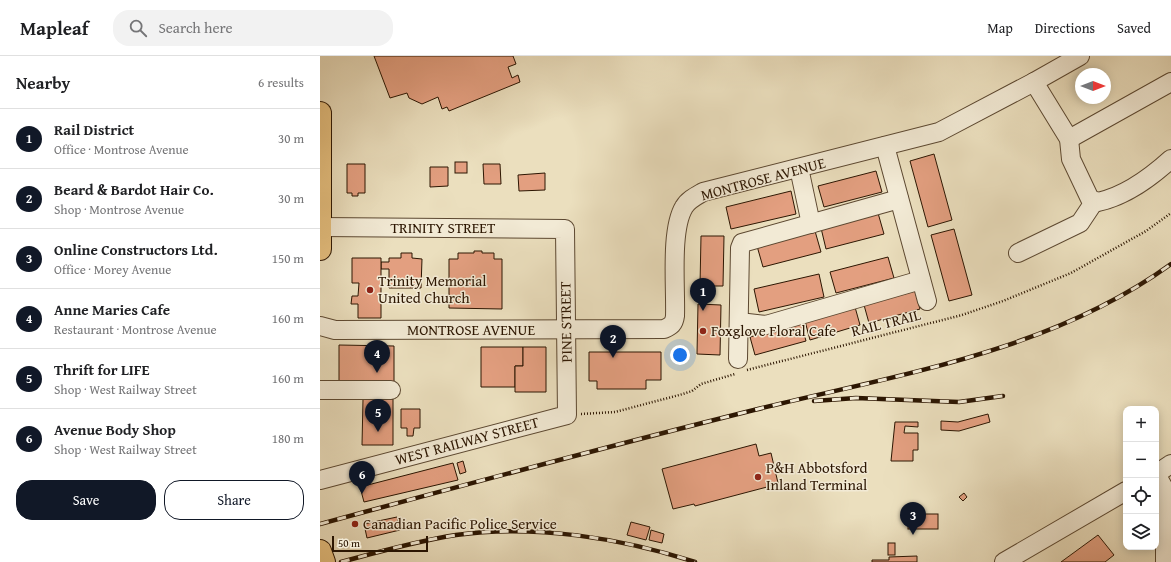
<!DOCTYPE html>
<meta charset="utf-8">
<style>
body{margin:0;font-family:"Gentium Book Plus",serif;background:#f2f2f2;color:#202124}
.controls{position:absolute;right:12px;bottom:12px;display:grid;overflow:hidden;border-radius:8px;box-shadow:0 2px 10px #0003}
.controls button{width:36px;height:36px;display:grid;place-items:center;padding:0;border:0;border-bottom:1px solid #e0e0e0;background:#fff;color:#202124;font:20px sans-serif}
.compass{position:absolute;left:755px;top:12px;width:36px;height:36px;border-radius:50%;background:#fff;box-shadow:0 2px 10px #0003;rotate:90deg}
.scale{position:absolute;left:12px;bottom:10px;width:96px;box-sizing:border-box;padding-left:4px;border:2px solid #2c1602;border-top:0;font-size:11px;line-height:14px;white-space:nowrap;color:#2c1602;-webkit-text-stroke:3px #f2ead5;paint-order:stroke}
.you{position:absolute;left:360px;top:299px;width:14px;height:14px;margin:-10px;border:3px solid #fff;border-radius:50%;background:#1a73e8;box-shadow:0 0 0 6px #1a73e833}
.badge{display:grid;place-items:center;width:26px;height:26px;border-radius:50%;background:#111827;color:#fff;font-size:13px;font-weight:700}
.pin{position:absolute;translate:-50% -33px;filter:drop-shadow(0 1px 2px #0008)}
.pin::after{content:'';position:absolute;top:21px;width:14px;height:12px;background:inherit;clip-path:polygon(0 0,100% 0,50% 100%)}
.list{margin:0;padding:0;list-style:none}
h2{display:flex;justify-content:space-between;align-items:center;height:52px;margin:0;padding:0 16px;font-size:17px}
h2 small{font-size:13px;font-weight:400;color:#757577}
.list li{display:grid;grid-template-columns:26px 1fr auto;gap:12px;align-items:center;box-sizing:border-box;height:60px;padding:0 16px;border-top:1px solid #e0e0e0}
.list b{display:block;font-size:15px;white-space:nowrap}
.list p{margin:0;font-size:13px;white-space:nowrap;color:#757577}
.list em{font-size:13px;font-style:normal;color:#757577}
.actions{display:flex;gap:8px;padding:12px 16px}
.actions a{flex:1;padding:9px 0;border:1px solid #111827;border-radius:16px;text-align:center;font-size:14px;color:#111827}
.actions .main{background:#111827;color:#fff}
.icon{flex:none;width:22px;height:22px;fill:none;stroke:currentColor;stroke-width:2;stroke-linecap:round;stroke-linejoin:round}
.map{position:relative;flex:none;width:851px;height:506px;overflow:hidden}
header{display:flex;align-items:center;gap:24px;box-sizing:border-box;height:56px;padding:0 20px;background:#fff;border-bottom:1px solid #e0e0e0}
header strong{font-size:19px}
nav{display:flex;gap:22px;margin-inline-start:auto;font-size:14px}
.search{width:280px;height:36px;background:#f2f2f2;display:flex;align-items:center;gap:10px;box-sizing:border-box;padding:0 14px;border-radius:16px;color:#757577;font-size:15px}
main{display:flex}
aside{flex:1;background:#fff}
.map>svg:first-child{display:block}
</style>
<header>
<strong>Mapleaf</strong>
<div class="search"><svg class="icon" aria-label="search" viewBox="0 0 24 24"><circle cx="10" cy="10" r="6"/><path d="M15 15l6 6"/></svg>Search here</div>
<nav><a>Map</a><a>Directions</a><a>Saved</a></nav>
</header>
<main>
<aside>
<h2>Nearby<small>6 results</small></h2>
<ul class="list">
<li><span class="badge">1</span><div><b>Rail District</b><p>Office · Montrose Avenue</p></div><em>30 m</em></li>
<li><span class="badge">2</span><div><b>Beard &amp; Bardot Hair Co.</b><p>Shop · Montrose Avenue</p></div><em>30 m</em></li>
<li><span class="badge">3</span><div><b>Online Constructors Ltd.</b><p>Office · Morey Avenue</p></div><em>150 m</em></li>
<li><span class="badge">4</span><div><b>Anne Maries Cafe</b><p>Restaurant · Montrose Avenue</p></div><em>160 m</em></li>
<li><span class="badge">5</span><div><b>Thrift for LIFE</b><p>Shop · West Railway Street</p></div><em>160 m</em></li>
<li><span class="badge">6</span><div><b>Avenue Body Shop</b><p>Shop · West Railway Street</p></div><em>180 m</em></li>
</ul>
<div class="actions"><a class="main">Save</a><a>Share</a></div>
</aside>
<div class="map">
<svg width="851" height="506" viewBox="0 0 851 506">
<rect width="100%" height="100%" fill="#ebdfbe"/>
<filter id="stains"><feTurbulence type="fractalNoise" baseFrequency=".005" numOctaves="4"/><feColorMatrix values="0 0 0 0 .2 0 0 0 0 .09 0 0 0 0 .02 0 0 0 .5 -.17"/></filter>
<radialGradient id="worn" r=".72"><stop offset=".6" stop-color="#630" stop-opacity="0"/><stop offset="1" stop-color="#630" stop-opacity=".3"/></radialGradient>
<g fill="#e39f80" stroke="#2c1602">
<polygon points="54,0 193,0 196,8 188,11 192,22 198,19 200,26 129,55 127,51 122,53 118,41 102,48 89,42 87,37 70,42"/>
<polygon points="614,98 632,164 608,171 590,105"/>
<rect x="135" y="106" width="12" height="11"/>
<polygon points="27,108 45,108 45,137 38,137 38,140 32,140 32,137 27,137"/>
<polygon points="163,108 180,108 181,128 164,128"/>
<polygon points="110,111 128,111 128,130 110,131"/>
<polygon points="556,115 562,136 504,151 498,130"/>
<polygon points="225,117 225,134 199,135 198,119"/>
<polygon points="471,135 476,158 411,173 406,151"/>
<polygon points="558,157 564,178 506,193 501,172"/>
<polygon points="634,173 652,239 629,245 611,179"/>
<polygon points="495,175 501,196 443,211 437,190"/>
<polygon points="381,180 404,180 403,230 380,230"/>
<polygon points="154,195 162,195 162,197 174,197 174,203 182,203 182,253 129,252 129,203 138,203 138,197 154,197"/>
<polygon points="81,197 92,197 92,202 102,203 101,232 69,232 69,213 61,213 61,206 69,206 69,202 81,202"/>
<polygon points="568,201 574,222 516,237 510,216"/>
<polygon points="32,202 61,202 61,262 38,262 38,248 31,248 32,240 38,240 39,227 32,227"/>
<polygon points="499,218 504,241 439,256 434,233"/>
<polygon points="595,235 600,253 549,267 544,249"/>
<polygon points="378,248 401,249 400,299 377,298"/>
<polygon points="535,251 540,269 490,284 485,265"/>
<polygon points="481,267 486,285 435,299 430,281"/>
<polygon points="19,289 74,290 74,326 19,326"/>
<polygon points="161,291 203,291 203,310 195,310 195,331 161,331"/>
<polygon points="203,291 226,291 226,336 195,336 195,310 203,310"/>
<polygon points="269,296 341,296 341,324 326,324 326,333 277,333 277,325 269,325"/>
<polygon points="43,343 73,343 73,389 42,389"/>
<polygon points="81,353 100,353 100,372 94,372 93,380 87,380 87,372 81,372"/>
<polygon points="668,358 670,366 639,375 621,374 621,365 638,366"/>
<polygon points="575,366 598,366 598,371 585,370 584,377 598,377 598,394 593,394 593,405 571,405"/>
<polygon points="436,388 439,400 451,397 458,427 447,430 447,431 375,450 374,448 353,453 342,413"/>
<polygon points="143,405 146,416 140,418 137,407"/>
<polygon points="133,407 138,424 44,446 40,431"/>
<polygon points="644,437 647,441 643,445 639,441"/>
<rect x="588" y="458" width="30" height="15"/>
<polygon points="77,461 80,474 47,482 44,468"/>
<polygon points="37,466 38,469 33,471 32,468"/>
<polygon points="311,466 330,471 326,484 307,479"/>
<polygon points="331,474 344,478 342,487 329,484"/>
<polygon points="778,479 794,499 785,506 741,506"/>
<rect x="568" y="487" width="7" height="12"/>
<polygon points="597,500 597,506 552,506 552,504 569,504 569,501"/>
</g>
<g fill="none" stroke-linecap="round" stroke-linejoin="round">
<g stroke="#5c4831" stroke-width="20">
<g id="minor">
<path d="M 714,26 L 749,83 L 751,103 L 770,143 L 778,146 C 806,140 830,122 851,103"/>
<polyline points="749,83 851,26"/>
<polyline points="565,90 607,245"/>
<polyline points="479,112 491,168"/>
<polyline points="698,197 760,167 774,146"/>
<polyline points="419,266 446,269 601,224"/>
<path d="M 0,270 L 15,274 L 344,273 C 351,270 354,268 355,260 C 356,232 350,174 364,151 C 368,144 376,140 383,136 L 619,76 L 714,26 L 760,0"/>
<polyline points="418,303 420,192 422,187 579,143"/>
<polyline points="0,334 71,334"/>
<polyline points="836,418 845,434 845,506"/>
<polyline points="836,418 851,408"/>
<polyline points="0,424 247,359 245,173 0,171"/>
<polyline points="684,506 806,435"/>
</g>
</g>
<g stroke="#2c1602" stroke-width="24">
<g id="major">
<polyline points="0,57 0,193"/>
<polyline points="0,495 4,506"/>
</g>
</g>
<g stroke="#2c1602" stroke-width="2.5" stroke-dasharray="1 2" stroke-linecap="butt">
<polyline points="427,314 642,259 683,245 751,217 826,175 851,157"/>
<polyline points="261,358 295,356 363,338 372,335 381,328 415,318"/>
</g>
<use href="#minor" stroke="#f2ead5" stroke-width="18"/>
<use href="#major" stroke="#e6c07f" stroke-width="22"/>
<g stroke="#2c1602" stroke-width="4.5">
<g id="rail">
<polyline points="494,345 536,342 639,346 683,340"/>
<path d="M 0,468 C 144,429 289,390 434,354 C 576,319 730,296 851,208"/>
<path d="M 21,506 C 58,496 97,485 136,479 C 214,468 301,482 375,506"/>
</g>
</g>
<use href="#rail" stroke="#f2ead5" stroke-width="3" stroke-dasharray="9" stroke-linecap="butt"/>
</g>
<g fill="#8f2418" stroke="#f2ead5" stroke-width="1.5">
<circle cx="50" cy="234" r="4"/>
<circle cx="383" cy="275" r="4"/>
<circle cx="438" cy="421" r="4"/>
<circle cx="35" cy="468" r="4"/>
</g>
<g text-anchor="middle" stroke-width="3" stroke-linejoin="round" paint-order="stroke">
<g font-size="15" fill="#2c1602" stroke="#f2ead5">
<text transform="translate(443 123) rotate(-15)" y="5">MONTROSE AVENUE</text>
<text x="123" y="177">TRINITY STREET</text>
<text transform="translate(246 266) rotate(-91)" y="5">PINE STREET</text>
<text transform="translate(566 267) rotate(-14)" y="5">RAIL TRAIL</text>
<text x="151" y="279">MONTROSE AVENUE</text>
<text transform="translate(147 385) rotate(-15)" y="5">WEST RAILWAY STREET</text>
</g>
<g font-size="15" fill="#2c1602" stroke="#f2ead5" text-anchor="start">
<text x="58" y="230">Trinity Memorial<tspan x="58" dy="17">United Church</tspan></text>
<text x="391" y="280">Foxglove Floral Cafe</text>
<text x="446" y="417">P&amp;H Abbotsford<tspan x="446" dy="17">Inland Terminal</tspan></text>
<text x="43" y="473">Canadian Pacific Police Service</text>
</g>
</g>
<rect width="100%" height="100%" filter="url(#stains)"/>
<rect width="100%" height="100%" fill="url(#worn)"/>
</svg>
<div class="controls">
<button>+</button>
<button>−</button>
<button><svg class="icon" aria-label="locate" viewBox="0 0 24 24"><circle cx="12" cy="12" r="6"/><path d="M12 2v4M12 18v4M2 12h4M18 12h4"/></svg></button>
<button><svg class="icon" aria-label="layers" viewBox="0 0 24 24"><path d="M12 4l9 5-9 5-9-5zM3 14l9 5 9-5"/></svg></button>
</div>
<svg class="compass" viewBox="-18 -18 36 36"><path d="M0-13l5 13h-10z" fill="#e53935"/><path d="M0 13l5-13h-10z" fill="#757577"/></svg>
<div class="scale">50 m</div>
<div class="you"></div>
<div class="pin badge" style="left:383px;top:255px">1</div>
<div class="pin badge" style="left:293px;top:302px">2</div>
<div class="pin badge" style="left:593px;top:479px">3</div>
<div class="pin badge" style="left:57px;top:317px">4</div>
<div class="pin badge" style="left:58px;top:376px">5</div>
<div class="pin badge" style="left:42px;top:438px">6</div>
</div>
</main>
